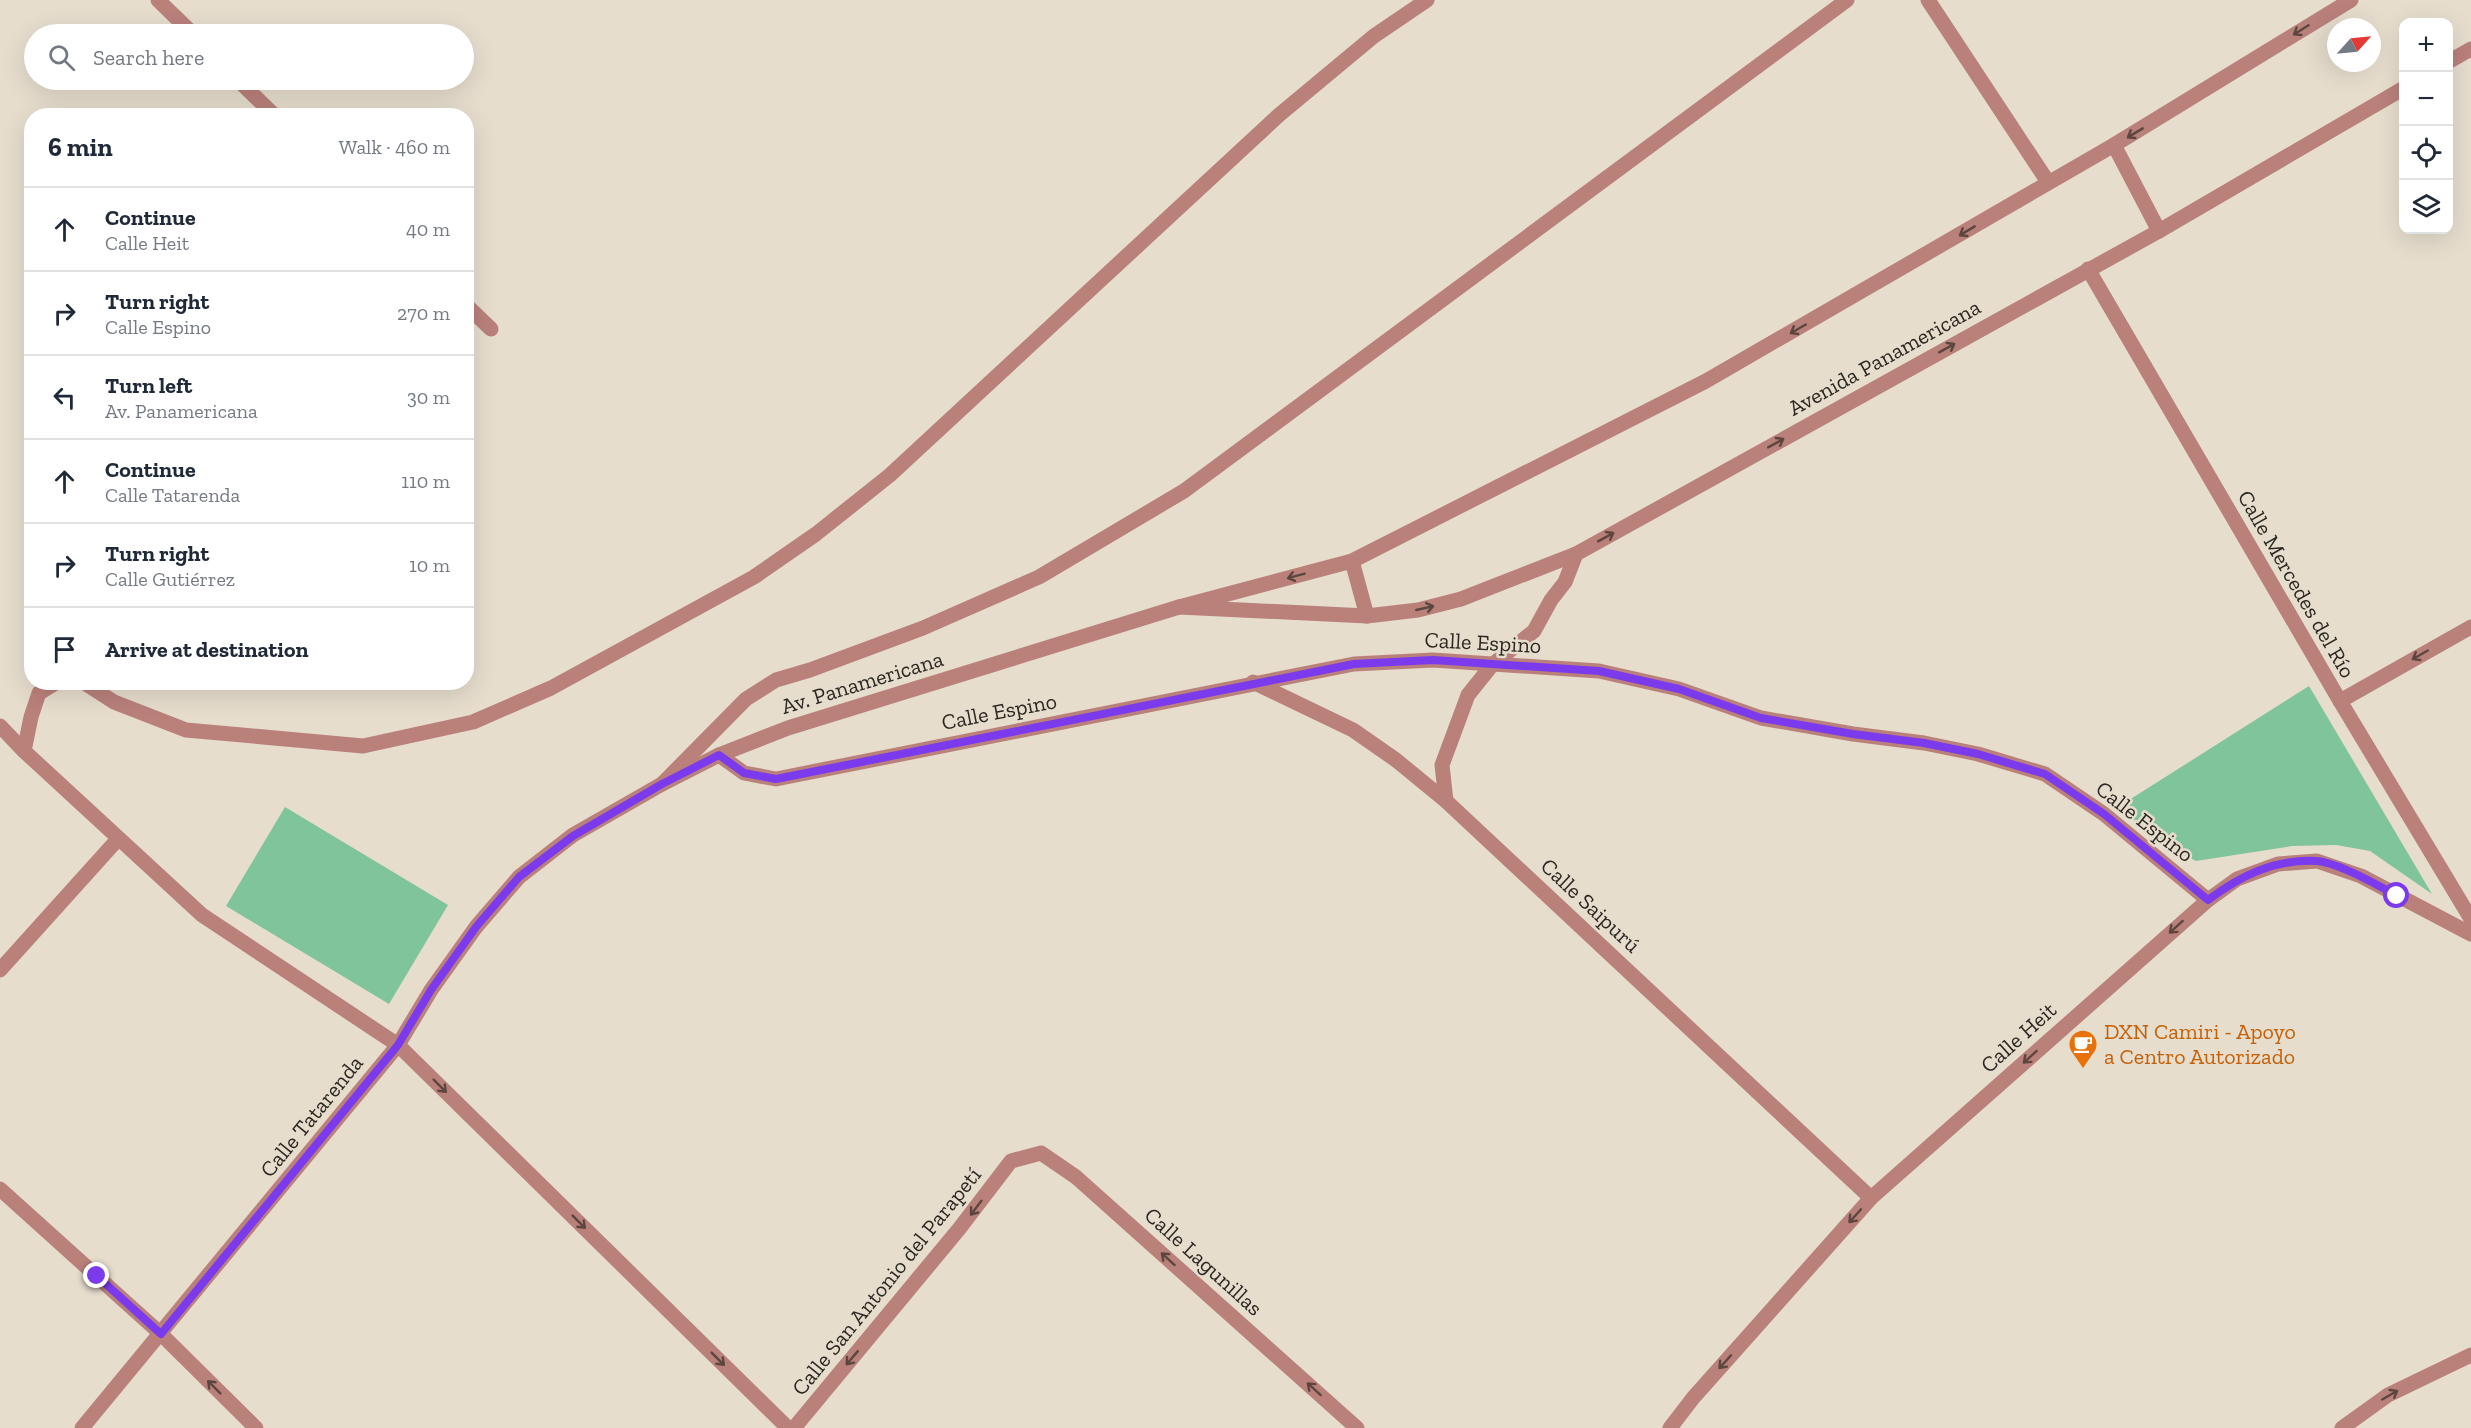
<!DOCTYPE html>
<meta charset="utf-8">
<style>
body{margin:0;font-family:"Zilla Slab",serif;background:#f6f6f7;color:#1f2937}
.controls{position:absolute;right:18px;top:18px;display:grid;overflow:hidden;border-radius:12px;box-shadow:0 6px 24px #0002}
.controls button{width:54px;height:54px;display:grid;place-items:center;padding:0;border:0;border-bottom:2px solid #e0e1e3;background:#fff;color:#1f2937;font:30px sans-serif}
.compass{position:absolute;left:2327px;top:18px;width:54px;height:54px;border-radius:50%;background:#fff;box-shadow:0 6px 24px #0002;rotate:63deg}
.stop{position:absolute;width:18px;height:18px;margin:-14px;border:4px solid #7c3aed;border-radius:50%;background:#fff}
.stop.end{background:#7c3aed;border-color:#fff;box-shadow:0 2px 6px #0008}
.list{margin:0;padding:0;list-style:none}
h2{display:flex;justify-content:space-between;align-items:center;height:78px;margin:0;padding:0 24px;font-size:26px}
h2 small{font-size:20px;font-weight:400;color:#747a83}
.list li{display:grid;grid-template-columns:39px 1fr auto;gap:18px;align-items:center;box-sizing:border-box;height:84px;padding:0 24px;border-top:2px solid #e0e1e3}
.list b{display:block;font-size:22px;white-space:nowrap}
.list p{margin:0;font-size:20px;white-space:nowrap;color:#747a83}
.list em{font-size:20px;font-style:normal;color:#747a83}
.icon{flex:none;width:33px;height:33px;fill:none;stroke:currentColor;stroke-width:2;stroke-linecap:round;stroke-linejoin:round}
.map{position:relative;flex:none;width:2471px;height:1428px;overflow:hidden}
.search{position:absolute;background:#fff;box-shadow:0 6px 24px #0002;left:24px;top:24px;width:450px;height:66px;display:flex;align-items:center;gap:15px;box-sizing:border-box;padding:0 21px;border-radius:33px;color:#747a83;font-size:22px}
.panel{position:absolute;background:#fff;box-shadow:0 6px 24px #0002;left:24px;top:108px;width:450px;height:582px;border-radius:24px}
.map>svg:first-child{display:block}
</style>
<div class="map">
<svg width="2471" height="1428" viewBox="0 0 2471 1428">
<rect width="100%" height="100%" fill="#e6ddcd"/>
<g fill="#80c49b">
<polygon points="2309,686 2432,894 2370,851 2336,845 2292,846 2196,861 2172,849 2118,807"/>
<polygon points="285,807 448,905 389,1004 226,906"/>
</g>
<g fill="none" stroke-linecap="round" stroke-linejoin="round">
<g stroke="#ba817b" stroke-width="15">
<polyline points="158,0 193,34"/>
<polyline points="1928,0 2048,182"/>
<polyline points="2351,0 2114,145 1706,381 1352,561 1179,607 1367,616 1418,610 1461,599 1576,554 2159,231 2404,88"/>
<polyline points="2448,62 2471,49"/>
<polyline points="238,80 275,116"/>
<polyline points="2114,145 2159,231"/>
<polyline points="2088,269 2340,701 2471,919"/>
<polyline points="466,305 491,329"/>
<polyline points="1352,561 1367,616"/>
<polyline points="83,682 114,702 186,730 363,746 473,722 551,688 754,577 816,534 890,475 1279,115 1374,36 1427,0"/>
<polyline points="1253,682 1353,730 1396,760 1446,801 1871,1198"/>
<polyline points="2340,701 2471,627"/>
<polyline points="0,726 24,751 202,915 398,1045 788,1428"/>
<polyline points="24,751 31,717 39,693 57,682"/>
<polyline points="719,755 744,773 776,779 1354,664 1433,660 1599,671 1679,689 1761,718 1853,734 1924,743 1978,754 2045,774 2104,814 2208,900"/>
<polyline points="662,784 746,699 776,680 810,670 923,628 1039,577 1184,491 1847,0"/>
<polyline points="1446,801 1442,765 1468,695 1492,665 1534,631 1551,600 1565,582 1576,554"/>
<polyline points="0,970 118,839"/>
<polyline points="0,1189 161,1334 256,1428"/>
<polyline points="82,1428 398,1045 431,990 476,927 519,877 573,835 662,784 719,755 788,728 1179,607"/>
<polyline points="794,1428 959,1229 1011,1161 1041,1153 1076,1177 1357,1428"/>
<polyline points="1670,1428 1693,1398 1871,1198 2208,900 2237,879 2278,864 2317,861 2361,876 2471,934"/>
<polyline points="2342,1428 2388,1395 2471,1355"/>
</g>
</g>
<defs><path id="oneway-shaft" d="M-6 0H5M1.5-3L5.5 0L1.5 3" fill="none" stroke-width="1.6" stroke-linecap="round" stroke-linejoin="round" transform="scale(1.5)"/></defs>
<g stroke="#5d4640">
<use href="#oneway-shaft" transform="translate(2301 30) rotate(148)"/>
<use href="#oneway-shaft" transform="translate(2135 133) rotate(149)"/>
<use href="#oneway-shaft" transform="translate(1967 231) rotate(149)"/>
<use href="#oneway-shaft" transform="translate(1798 329) rotate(150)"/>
<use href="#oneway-shaft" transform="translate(1947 348) rotate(-29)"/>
<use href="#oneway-shaft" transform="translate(1776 443) rotate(-29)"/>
<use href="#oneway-shaft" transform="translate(1606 537) rotate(-29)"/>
<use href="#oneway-shaft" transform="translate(1296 576) rotate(165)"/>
<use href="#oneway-shaft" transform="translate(1425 608) rotate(-13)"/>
<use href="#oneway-shaft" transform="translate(2420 655) rotate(150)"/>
<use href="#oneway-shaft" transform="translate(2176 927) rotate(138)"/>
<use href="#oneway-shaft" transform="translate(2030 1057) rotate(138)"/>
<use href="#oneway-shaft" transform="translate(440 1086) rotate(45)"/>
<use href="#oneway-shaft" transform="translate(976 1208) rotate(127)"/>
<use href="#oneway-shaft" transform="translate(1855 1216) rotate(132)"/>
<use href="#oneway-shaft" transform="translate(579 1222) rotate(45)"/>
<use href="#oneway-shaft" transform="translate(1168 1259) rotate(-138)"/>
<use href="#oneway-shaft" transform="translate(852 1358) rotate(130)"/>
<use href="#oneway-shaft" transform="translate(718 1359) rotate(45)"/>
<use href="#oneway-shaft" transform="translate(1725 1362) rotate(132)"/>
<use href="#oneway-shaft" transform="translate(214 1387) rotate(-135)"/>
<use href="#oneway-shaft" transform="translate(1314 1389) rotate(-138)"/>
<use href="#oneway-shaft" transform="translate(2390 1395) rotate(-30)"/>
</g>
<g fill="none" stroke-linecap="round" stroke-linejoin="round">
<path stroke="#7c3aed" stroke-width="8" d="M 97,1276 L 161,1334 L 398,1045 L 431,990 L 476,927 L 519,877 L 573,836 L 662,784 L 719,755 L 744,773 L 776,779 L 1354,664 L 1433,660 L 1599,671 L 1679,689 L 1761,718 L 1853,734 L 1924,743 L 1978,754 L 2045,774 L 2104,814 L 2208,900 C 2240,876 2274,859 2316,861 C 2336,862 2378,885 2397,896"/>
</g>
<defs>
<g id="cafe-pin" transform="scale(1.5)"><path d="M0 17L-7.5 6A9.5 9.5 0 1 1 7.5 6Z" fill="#e8710a" stroke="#e6ddcd"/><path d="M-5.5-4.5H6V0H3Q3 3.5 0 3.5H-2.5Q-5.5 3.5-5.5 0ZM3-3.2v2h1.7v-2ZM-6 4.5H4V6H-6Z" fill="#fff"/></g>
</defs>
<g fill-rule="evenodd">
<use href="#cafe-pin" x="2083" y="1044"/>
</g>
<g text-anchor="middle" stroke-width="5" stroke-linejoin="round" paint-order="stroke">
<g font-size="22" fill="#2b2721" stroke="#e6ddcd">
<text transform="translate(1884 357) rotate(-29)" y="8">Avenida Panamericana</text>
<text transform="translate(2297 584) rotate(60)" y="8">Calle Mercedes del Río</text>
<text transform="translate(1483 642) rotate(3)" y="8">Calle Espino</text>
<text transform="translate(862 682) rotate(-17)" y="8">Av. Panamericana</text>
<text transform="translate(999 711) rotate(-11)" y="8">Calle Espino</text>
<text transform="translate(2145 821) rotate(38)" y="8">Calle Espino</text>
<text transform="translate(1591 905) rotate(43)" y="8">Calle Saipurú</text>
<text transform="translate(2018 1037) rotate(-42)" y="8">Calle Heit</text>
<text transform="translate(311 1116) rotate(-51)" y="8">Calle Tatarenda</text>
<text transform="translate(1204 1261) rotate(42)" y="8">Calle Lagunillas</text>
<text transform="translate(886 1281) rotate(-51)" y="8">Calle San Antonio del Parapetí</text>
</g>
<g font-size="22" fill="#c56008" stroke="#e6ddcd" text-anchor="start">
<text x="2104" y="1039">DXN Camiri - Apoyo<tspan x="2104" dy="25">a Centro Autorizado</tspan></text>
</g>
</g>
</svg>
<div class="controls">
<button>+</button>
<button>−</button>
<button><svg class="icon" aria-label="locate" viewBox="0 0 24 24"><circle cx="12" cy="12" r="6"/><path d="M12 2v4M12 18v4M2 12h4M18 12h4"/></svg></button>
<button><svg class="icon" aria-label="layers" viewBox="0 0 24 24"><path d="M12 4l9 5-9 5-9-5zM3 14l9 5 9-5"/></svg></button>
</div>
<svg class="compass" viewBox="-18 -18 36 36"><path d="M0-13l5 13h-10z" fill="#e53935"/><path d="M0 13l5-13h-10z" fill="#747a83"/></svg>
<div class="stop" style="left:2397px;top:896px"></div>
<div class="stop end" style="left:97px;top:1276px"></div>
<div class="search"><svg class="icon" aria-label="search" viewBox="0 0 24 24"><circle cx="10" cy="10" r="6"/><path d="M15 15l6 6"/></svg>Search here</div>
<section class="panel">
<h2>6 min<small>Walk · 460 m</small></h2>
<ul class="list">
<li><svg class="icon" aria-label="ahead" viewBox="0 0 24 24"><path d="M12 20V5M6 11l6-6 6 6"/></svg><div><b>Continue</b><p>Calle Heit</p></div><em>40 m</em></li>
<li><svg class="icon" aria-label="right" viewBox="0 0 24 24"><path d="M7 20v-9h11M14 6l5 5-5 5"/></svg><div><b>Turn right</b><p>Calle Espino</p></div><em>270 m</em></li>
<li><svg class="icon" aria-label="left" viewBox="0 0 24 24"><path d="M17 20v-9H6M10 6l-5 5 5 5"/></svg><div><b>Turn left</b><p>Av. Panamericana</p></div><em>30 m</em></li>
<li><svg class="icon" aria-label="ahead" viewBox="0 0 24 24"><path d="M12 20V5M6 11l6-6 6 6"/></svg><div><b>Continue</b><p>Calle Tatarenda</p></div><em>110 m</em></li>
<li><svg class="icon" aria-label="right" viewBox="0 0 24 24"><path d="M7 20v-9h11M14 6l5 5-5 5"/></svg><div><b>Turn right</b><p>Calle Gutiérrez</p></div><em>10 m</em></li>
<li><svg class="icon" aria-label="arrive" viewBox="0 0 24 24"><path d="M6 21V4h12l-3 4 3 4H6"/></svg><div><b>Arrive at destination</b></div></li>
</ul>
</section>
</div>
